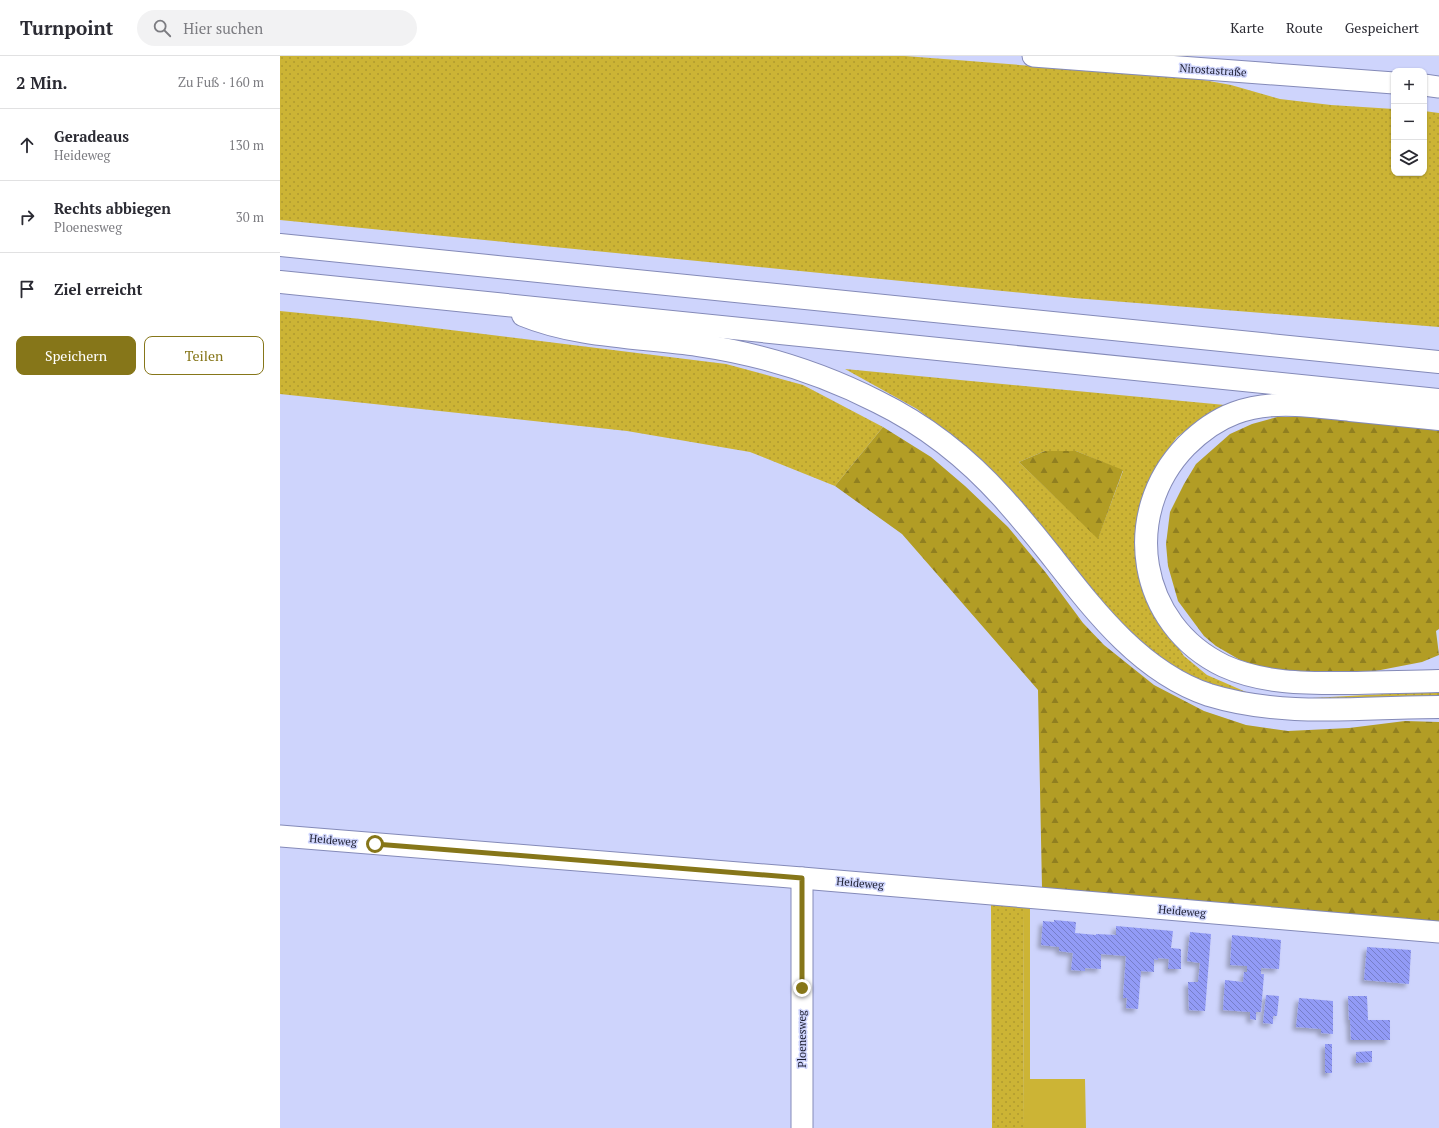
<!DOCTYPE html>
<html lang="de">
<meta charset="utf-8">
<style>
body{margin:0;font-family:"PT Serif",serif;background:#f2f2f3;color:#2b2b33}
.controls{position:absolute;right:12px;top:12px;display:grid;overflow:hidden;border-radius:8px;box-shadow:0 1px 3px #0004}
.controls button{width:36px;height:36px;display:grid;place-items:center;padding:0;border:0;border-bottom:1px solid #e1e1e2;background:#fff;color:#2b2b33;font:20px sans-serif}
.stop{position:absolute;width:12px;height:12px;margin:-9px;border:3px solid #867619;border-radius:50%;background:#fff}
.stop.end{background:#867619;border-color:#fff;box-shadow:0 1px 4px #0008}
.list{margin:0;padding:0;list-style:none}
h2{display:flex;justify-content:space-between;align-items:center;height:52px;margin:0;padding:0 16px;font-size:17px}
h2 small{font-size:13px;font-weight:400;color:#7c7c81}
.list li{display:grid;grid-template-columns:26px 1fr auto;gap:12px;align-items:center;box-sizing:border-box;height:72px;padding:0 16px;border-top:1px solid #e1e1e2}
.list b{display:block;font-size:15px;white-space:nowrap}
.list p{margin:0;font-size:13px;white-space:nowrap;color:#7c7c81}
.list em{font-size:13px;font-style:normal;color:#7c7c81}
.actions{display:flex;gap:8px;padding:12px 16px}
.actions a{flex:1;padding:9px 0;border:1px solid #867619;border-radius:8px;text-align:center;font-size:14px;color:#867619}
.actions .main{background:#867619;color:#fff}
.icon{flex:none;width:22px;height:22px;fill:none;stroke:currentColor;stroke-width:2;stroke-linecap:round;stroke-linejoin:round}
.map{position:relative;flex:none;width:1159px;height:1072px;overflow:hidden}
header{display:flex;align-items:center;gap:24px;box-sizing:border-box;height:56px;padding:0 20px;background:#fff;border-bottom:1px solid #e1e1e2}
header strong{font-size:19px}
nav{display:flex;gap:22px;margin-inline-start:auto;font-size:14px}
.search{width:280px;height:36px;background:#f2f2f3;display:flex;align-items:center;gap:10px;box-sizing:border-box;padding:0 14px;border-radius:22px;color:#7c7c81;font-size:15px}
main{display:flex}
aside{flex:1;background:#fff}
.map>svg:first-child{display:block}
</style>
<header>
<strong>Turnpoint</strong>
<div class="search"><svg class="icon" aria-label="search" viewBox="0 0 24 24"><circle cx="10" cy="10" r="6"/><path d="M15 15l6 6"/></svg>Hier suchen</div>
<nav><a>Karte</a><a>Route</a><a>Gespeichert</a></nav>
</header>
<main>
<aside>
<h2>2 Min.<small>Zu Fuß · 160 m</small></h2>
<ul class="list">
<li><svg class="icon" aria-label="ahead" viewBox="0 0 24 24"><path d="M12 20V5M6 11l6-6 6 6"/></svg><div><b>Geradeaus</b><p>Heideweg</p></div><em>130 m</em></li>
<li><svg class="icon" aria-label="right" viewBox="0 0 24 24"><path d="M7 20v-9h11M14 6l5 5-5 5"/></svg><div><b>Rechts abbiegen</b><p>Ploenesweg</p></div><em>30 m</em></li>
<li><svg class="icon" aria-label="arrive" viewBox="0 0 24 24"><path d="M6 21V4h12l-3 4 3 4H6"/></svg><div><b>Ziel erreicht</b></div></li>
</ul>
<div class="actions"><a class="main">Speichern</a><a>Teilen</a></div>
</aside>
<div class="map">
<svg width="1159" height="1072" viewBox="0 0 1159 1072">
<defs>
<pattern id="grass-dots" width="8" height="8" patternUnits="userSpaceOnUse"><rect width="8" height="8" fill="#ccb435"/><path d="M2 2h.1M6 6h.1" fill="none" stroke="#af9a2f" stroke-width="1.8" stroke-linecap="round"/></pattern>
<pattern id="forest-firs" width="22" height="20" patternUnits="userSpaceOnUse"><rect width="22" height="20" fill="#b29d25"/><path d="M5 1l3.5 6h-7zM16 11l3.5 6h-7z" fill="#907f20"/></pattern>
<pattern id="building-back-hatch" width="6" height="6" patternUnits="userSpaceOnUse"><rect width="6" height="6" fill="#929bf6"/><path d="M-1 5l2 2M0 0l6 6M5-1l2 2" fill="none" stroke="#767ec8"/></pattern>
<filter id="shadow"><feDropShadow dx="-3.5" dy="3.5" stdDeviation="2" flood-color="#0004"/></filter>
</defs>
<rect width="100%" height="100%" fill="#ced4fc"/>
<g fill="url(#grass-dots)" fill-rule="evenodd">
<polygon points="0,0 625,0 918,23 951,29 1000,43 1051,49 1114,53 1114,117 1144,117 1144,55 1159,57 1159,271 794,242 0,164"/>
<polygon points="0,255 81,263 446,308 523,329 603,371 555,430 470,396 347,375 0,338"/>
<path d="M 565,313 L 966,351 L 947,353 L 925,361 L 897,381 L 884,399 L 869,437 L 863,479 L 863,495 L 868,532 L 882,568 L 904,600 L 927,619 L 973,639 L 1014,643 L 1159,635 L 1159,645 L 1120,645 L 1028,656 L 983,653 L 940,642 L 901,624 L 859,589 L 814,541 L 757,470 L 695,398 L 637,353 ZM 765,395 L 796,395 L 843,415 L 818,482 L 739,406 Z"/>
<polygon points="711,848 743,850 744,1072 712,1072"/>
</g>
<g fill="url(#forest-firs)">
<polygon points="997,361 1037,361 1125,370 1159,375 1159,573 1156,575 1159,599 1142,606 1085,617 1012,618 990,614 960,604 936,590 924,580 898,545 888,510 886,488 890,456 904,428 916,408 950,378 972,368"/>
<polygon points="603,371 651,401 685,430 728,471 766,517 803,567 824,589 874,629 924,655 966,669 1008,675 1069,672 1125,665 1159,666 1159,866 762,832 758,634 622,478 555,430"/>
<polygon points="765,395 796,395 843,414 818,483 739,406"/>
</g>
<polygon fill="#ccb435" points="743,850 750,851 750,1023 805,1023 806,1072 744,1072"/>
<g fill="url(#building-back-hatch)" filter="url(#shadow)">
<polygon points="774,864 796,866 795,877 816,879 816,878 836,879 836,870 893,875 891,892 901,893 901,913 888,913 889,903 878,902 878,904 874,903 874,916 861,915 858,953 846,952 847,942 843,942 846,900 821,898 821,913 805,912 805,915 791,914 793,897 779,895 779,891 761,889 763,865 774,866"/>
<polygon points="910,876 931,878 925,955 909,954 908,926 918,926 920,907 907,905"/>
<polygon points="952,879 1001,884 999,913 981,912 981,918 984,918 981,956 976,956 976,964 970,963 970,956 943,954 945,924 963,926 964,916 967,916 967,910 950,909"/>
<polygon points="1087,891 1131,894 1129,928 1084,924"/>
<polygon points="986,939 999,940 997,960 993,960 993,968 983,967"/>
<polygon points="1068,940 1087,940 1088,964 1110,964 1110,984 1071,984 1070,964 1069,964"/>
<polygon points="1019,942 1053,945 1053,978 1041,977 1041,973 1016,971"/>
<rect x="1045" y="988" width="7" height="29"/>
<polygon points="1092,995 1092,1006 1076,1007 1076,996"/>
</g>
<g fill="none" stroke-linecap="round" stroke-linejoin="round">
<g stroke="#848ab8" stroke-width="23">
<g id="minor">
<polyline points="753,0 1114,27"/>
<polyline points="1144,29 1159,31"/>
<polyline points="0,780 522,822 1159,876"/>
<polyline points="522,822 522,1072"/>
</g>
</g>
<g stroke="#848ab8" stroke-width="24">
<g id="highway">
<polyline points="0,189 1159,306"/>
<polyline points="0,226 1159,344"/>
<path d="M 243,259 C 296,281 361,281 418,289 C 480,298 543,318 598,346 C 645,369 688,403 723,442 C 739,460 755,479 770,498 C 813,553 860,616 929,639 C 1004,662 1082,651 1159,651"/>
<path d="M 1159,363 C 1129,360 1099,357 1070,354 C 1033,350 991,343 955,357 C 936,364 920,376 906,390 C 840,458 858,569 944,610 C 986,629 1032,627 1077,627 C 1104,626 1132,626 1159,625"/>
</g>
</g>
<use href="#minor" stroke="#fff" stroke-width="21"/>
<use href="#highway" stroke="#fff" stroke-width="22"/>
</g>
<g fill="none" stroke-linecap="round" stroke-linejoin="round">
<polyline stroke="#867619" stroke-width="5" points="95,788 522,822 522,932"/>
</g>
<g text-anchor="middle" stroke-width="3" stroke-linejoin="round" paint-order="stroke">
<g font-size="11" fill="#1b1d2f" stroke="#ced4fc">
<text transform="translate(933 14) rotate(4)" y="4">Nirostastraße</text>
<text transform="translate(53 784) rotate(5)" y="4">Heideweg</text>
<text transform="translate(580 827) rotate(5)" y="4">Heideweg</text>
<text transform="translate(902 855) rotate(5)" y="4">Heideweg</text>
<text transform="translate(522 983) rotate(-90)" y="4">Ploenesweg</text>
</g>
</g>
</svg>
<div class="controls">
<button>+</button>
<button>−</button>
<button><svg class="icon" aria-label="layers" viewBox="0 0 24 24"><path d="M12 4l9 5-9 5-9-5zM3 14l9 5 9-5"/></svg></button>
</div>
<div class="stop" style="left:95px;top:788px"></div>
<div class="stop end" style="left:522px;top:932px"></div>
</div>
</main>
